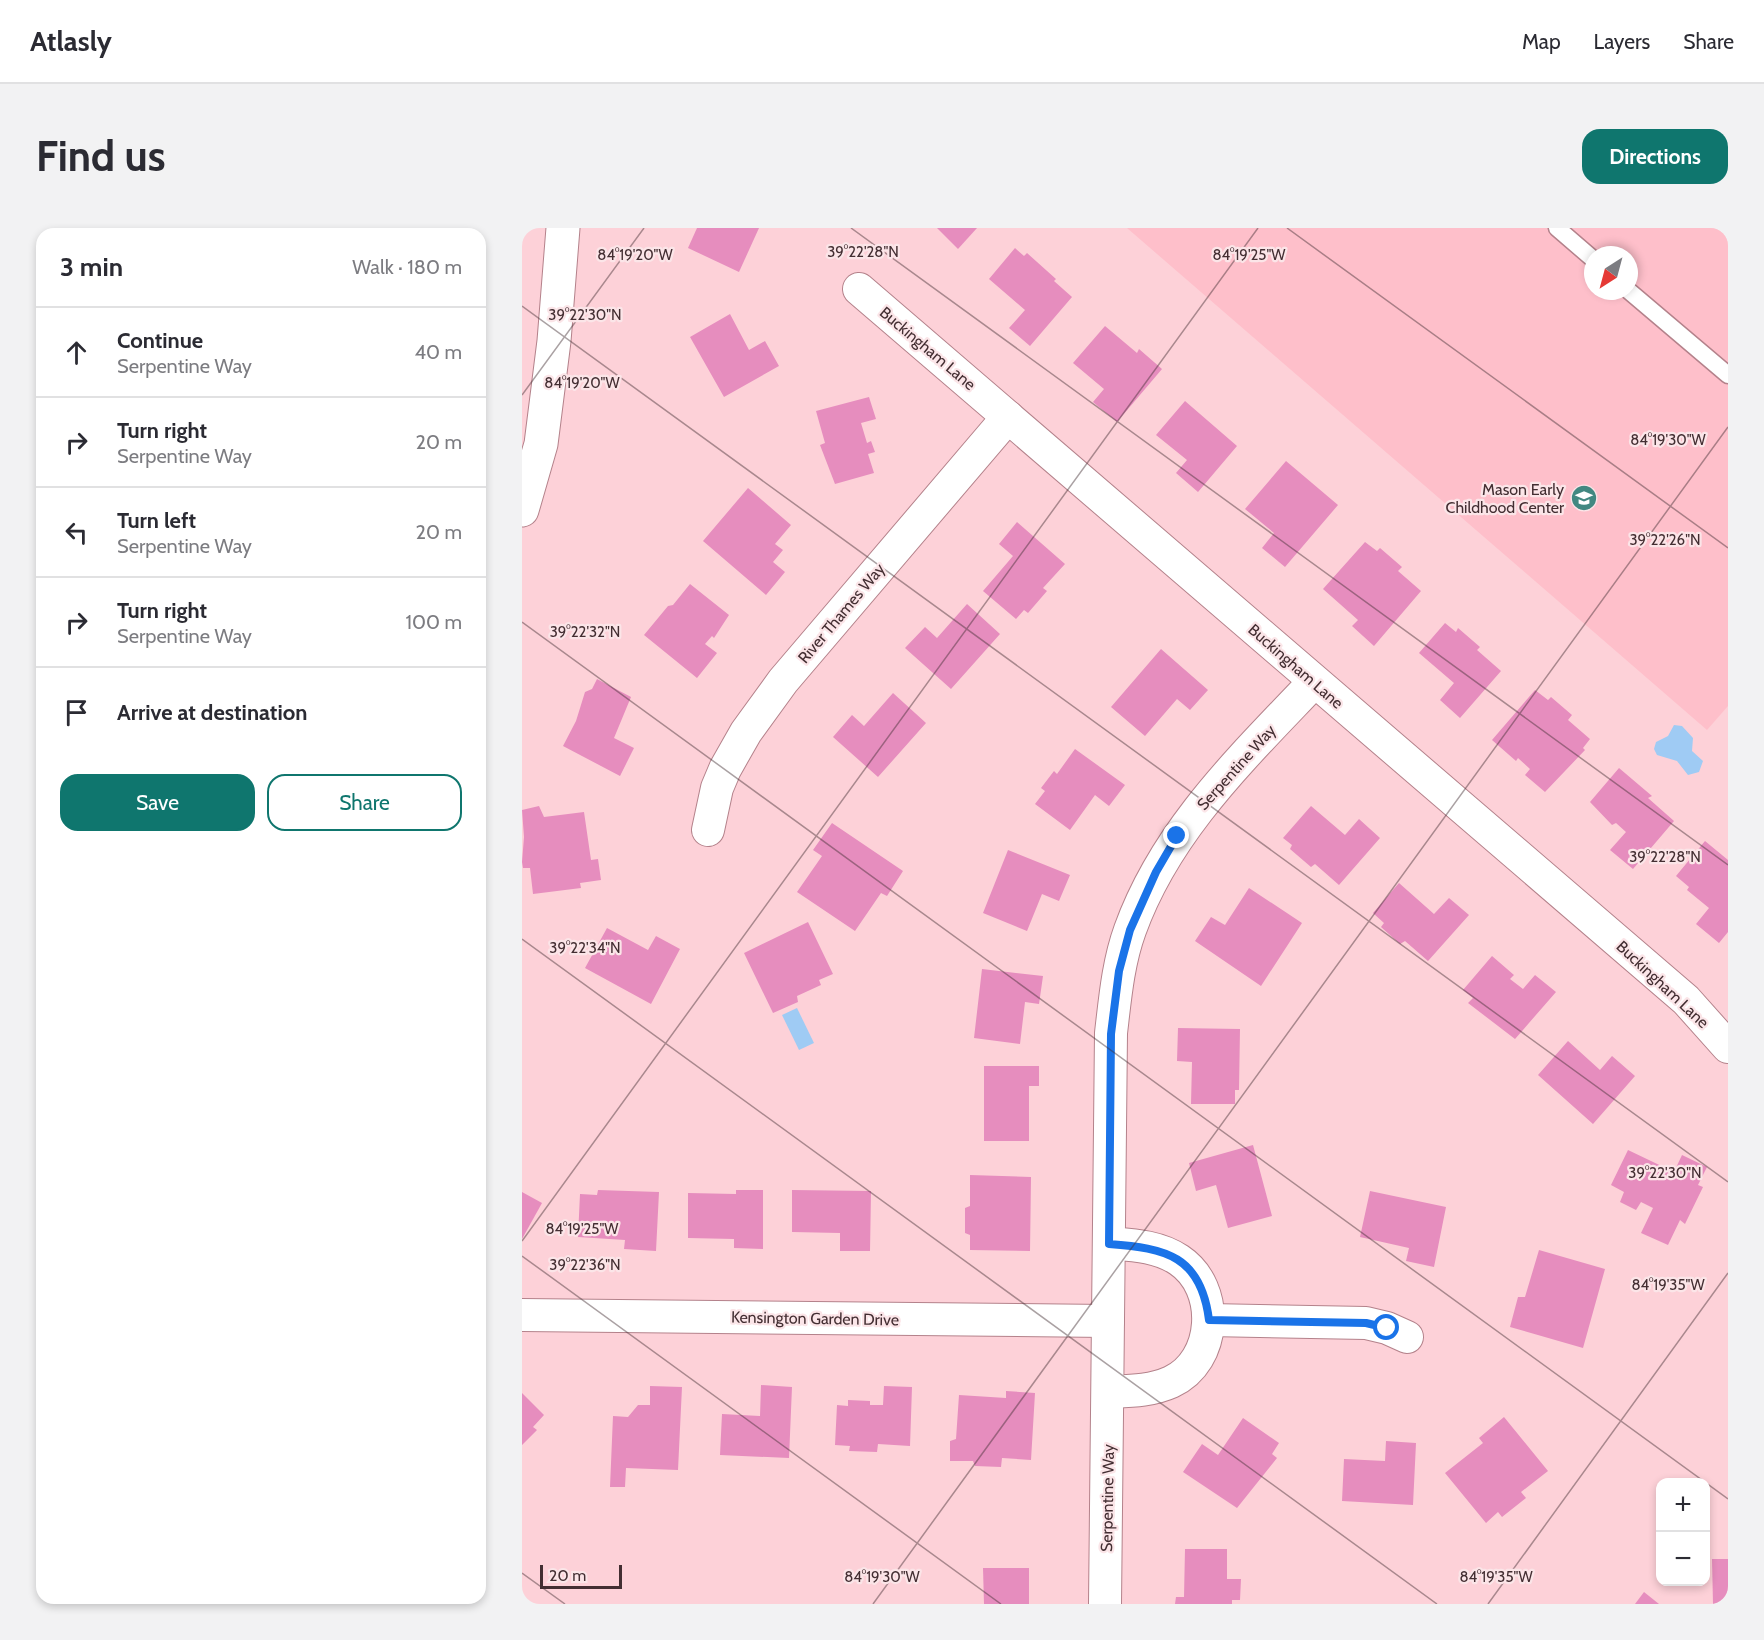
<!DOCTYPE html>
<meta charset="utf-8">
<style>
body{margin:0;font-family:Cabin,sans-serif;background:#f2f2f3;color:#2b2b33}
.controls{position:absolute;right:18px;bottom:18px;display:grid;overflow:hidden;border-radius:12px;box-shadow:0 3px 9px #0003}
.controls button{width:54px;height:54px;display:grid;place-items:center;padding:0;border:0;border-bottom:2px solid #e1e1e2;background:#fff;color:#2b2b33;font:30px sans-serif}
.compass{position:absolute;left:1062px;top:18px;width:54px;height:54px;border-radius:50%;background:#fff;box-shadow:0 3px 9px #0003;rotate:216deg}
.scale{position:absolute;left:18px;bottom:15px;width:82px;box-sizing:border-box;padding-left:6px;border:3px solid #432e32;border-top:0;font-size:16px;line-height:21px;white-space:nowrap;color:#432e32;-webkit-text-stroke:4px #fbe5e8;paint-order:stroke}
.stop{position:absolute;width:18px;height:18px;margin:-14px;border:4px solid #1a73e8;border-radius:50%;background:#fff}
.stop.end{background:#1a73e8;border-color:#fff;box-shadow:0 2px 6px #0008}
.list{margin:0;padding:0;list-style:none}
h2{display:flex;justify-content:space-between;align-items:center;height:78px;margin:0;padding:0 24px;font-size:26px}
h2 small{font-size:20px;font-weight:400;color:#7c7c81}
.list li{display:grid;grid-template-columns:39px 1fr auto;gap:18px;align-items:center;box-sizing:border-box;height:90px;padding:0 24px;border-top:2px solid #e1e1e2}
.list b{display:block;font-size:22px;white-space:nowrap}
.list p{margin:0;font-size:20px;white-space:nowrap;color:#7c7c81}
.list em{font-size:20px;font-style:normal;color:#7c7c81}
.actions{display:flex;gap:12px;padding:18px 24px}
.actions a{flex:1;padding:14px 0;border:2px solid #0f766e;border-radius:18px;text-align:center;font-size:21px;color:#0f766e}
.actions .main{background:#0f766e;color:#fff}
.icon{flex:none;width:33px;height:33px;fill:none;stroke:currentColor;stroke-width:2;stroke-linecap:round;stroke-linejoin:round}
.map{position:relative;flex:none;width:1206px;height:1376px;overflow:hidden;border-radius:18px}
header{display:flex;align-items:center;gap:36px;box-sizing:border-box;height:84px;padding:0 30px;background:#fff;border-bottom:2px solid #e1e1e2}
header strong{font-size:28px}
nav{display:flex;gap:33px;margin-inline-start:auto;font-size:21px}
.intro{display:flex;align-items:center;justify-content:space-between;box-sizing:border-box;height:144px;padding:0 36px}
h1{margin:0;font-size:42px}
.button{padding:15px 27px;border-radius:18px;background:#0f766e;color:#fff;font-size:21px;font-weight:700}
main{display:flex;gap:36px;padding:0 36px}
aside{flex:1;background:#fff;border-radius:18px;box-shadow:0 3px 9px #0003}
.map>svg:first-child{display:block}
</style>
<header>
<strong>Atlasly</strong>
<nav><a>Map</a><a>Layers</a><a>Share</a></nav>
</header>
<div class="intro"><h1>Find us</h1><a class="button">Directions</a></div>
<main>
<aside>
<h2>3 min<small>Walk · 180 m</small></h2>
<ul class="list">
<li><svg class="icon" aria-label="ahead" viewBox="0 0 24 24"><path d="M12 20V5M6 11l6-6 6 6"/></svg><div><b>Continue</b><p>Serpentine Way</p></div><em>40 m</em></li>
<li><svg class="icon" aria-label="right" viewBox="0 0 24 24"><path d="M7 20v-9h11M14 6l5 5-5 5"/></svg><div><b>Turn right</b><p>Serpentine Way</p></div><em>20 m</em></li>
<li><svg class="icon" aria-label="left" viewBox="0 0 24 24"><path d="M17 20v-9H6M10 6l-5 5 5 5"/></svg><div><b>Turn left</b><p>Serpentine Way</p></div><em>20 m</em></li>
<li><svg class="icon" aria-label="right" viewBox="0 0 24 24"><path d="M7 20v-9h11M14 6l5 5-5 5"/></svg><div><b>Turn right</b><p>Serpentine Way</p></div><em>100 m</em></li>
<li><svg class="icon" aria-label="arrive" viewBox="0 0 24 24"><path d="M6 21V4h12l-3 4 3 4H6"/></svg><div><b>Arrive at destination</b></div></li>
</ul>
<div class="actions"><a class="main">Save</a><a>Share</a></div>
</aside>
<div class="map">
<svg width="1206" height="1376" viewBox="0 0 1206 1376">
<rect width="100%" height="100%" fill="#fdd1d8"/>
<path fill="#febfca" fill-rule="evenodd" d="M 605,0 L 1206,0 L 1206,478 L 1185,502 ZM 1071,27 L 1107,27 L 1107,63 L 1071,63 Z"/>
<g fill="#9fcbf4">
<polygon points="1152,497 1160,498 1171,510 1170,523 1181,533 1177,544 1166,547 1155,533 1135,527 1132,521 1134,514 1146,508"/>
<polygon points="275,780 292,815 277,822 260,787"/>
</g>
<g fill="#e68dbe">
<polygon points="175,0 237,0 217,44 166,20"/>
<polygon points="415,0 455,0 436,21"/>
<polygon points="493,20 502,28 505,25 534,51 532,53 550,69 508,118 487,100 503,82 467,51"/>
<polygon points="208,86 227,122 243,113 257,138 202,169 168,109"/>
<polygon points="583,98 615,125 617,121 640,141 595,194 571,174 582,161 551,135"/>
<polygon points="347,169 354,191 339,195 345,215 349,213 353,224 346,226 352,245 313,256 298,217 303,215 294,183"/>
<polygon points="663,173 715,218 676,264 654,245 665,232 634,207"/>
<polygon points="764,233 816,277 763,339 740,320 752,305 723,281"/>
<polygon points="226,260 269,297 253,316 261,322 251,334 263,344 244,367 181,313"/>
<polygon points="495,294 543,336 521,360 525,363 506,385 502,382 494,391 461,363 491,328 477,316"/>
<polygon points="843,314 855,323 858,320 880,339 876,343 899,363 852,418 830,398 836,392 801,361"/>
<polygon points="168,356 207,387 192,410 190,408 183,416 195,425 175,450 122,407 146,378 151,377"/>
<polygon points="445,376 478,406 429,461 383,420 403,399 415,410"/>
<polygon points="923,395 934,404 936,400 958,419 955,422 979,443 938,490 918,472 932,455 897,425"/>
<polygon points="639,421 686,462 668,482 655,471 623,508 589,479"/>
<polygon points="75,451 109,469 92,510 112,520 98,548 41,518 54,493 63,464 70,461"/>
<polygon points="1013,462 1026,472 1029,469 1050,487 1046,492 1068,511 1061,520 1063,522 1023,564 1003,547 1008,541 996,530 994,533 970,512"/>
<polygon points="371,465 404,495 356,549 311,509 330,487 342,498"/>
<polygon points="553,521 603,557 587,578 573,567 548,602 513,576 523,563 519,560 532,543 535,546"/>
<polygon points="1097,540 1130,568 1126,570 1152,593 1111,641 1088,622 1104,604 1094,595 1090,597 1068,574"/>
<polygon points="17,578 22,589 62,584 69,632 76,631 79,652 58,655 59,660 11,666 8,640 1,640 0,634 2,609 0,582"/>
<polygon points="789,578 823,607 837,591 858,610 817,657 793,636 789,639 768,621 770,617 761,610"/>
<polygon points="310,595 381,643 365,668 359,665 333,703 275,664 300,628 291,622"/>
<polygon points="1183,613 1206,632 1206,704 1197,715 1174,696 1187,680 1165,662 1167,659 1154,648"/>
<polygon points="486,622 548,647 537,673 520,666 505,703 461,685"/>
<polygon points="877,655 912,686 927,670 947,687 906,733 883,713 878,716 859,699 862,695 851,685"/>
<polygon points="727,660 780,695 739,758 673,713 689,689 703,697"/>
<polygon points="286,694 311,746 297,752 299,757 275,768 276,774 251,785 222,725"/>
<polygon points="85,700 126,722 134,708 158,721 129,776 63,740"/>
<polygon points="970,728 992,747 988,751 1001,761 1013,747 1034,764 993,811 946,775 951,770 941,762"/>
<polygon points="460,741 521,748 517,776 503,774 498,816 452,810"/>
<polygon points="656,800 718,801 717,862 713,862 713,876 669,876 670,834 655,833"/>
<polygon points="1046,813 1078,842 1090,828 1113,848 1071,896 1016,847"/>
<polygon points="462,838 517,838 517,858 507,858 507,913 462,913"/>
<polygon points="731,917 750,988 706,1000 694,957 674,963 667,935"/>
<polygon points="1106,922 1152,944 1160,927 1185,939 1176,957 1181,959 1163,996 1158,992 1146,1017 1119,1005 1131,980 1119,974 1114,982 1098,974 1102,964 1089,957"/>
<polygon points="448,947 509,949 508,1023 448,1022 448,1007 443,1005 443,980 448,978"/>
<polygon points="76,962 137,964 134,1023 102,1021 103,1012 56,1009 58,966 75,967"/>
<polygon points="214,962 241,962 241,1021 212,1020 212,1011 166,1010 166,965 214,966"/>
<polygon points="270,962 349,963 348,1023 318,1023 318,1005 270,1004"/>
<polygon points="848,963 924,979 912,1039 884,1033 887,1020 838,1009"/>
<polygon points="0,964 20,975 0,1011"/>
<polygon points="1017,1022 1083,1041 1061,1120 988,1099 996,1069 1003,1069"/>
<polygon points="239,1157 270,1159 267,1230 198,1227 200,1186 238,1188"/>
<polygon points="128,1158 160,1159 156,1242 104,1240 103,1259 88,1259 91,1188 106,1189 116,1177 128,1177"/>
<polygon points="362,1158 390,1159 388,1218 356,1216 355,1224 327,1223 328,1218 313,1217 315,1177 326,1178 326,1172 348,1173 348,1177 361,1177"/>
<polygon points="484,1163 513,1165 509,1232 480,1230 479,1239 453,1238 451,1233 428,1233 428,1213 434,1211 437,1167 484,1170"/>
<polygon points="0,1165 22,1187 11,1199 15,1202 0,1217"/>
<polygon points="982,1189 1026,1243 999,1264 1004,1270 980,1289 976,1284 964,1295 923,1245 961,1215 957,1210"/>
<polygon points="721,1190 757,1215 750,1226 755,1230 715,1280 661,1244 680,1216 696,1227"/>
<polygon points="864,1213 894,1215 891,1277 820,1273 822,1231 863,1233"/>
<polygon points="663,1321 705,1321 705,1351 719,1351 718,1372 710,1372 710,1376 653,1376 654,1369 662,1369"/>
<polygon points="1190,1331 1206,1331 1206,1376 1191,1376"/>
<polygon points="461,1340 507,1340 507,1376 462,1376"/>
<polygon points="1122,1364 1137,1376 1113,1376"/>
</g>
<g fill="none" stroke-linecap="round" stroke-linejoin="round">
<g stroke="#b4828b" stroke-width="19">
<g id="service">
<polyline points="1035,0 1071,31"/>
<polyline points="1107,63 1206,147"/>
</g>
</g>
<g stroke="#b4828b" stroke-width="34">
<g id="minor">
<polyline points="337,61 1164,772 1206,819"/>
<polyline points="186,602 195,560 203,541 224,504 261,453 486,189"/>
<polyline points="0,1087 586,1093"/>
<polyline points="687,1092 844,1095 865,1100 885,1109"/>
<path d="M 586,1164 C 608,1163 629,1163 649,1154 C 695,1133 699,1060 657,1032 C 636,1018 611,1017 587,1015"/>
<path d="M 583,1376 L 589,805 C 593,771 596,735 608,702 C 644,602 720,530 792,454"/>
</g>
</g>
<g stroke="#b4828b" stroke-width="35">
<polyline id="tertiary" points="0,282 19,216 32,113 41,0"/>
</g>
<use href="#service" stroke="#fff" stroke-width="16"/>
<use href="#minor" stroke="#fff" stroke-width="32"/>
<use href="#tertiary" stroke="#fff" stroke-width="33"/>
</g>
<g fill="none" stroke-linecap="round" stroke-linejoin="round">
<path stroke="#1a73e8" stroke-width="8" d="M 655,608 L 634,644 L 608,702 L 597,743 L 589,806 L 587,1016 C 644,1020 679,1028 687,1092 L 844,1095 L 865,1100"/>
</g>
<path fill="none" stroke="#432e32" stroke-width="1.5" stroke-opacity="0.45" d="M 329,0 L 1206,637M 765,0 L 1206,320M 1201,0 L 1206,4M 0,78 L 1206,954M 0,167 L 122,0M 0,394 L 1206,1271M 0,711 L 915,1376M 0,1013 L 736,0M 0,1028 L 479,1376M 0,1345 L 43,1376M 351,1376 L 1206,199M 966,1376 L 1206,1045"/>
<defs>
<g id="school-disc" transform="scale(1.35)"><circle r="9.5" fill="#428881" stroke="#fbe5e8"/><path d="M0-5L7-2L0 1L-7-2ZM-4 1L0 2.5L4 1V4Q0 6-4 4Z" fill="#fff"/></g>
</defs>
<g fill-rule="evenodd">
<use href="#school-disc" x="1062" y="270"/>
</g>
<g text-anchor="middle" stroke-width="4.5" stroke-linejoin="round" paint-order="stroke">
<g font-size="16" fill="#432e32" stroke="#fbe5e8">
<text transform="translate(406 120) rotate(40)" y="6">Buckingham Lane</text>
<text transform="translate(319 385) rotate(-50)" y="6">River Thames Way</text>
<text transform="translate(774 438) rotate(41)" y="6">Buckingham Lane</text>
<text transform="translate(714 539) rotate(-48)" y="6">Serpentine Way</text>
<text transform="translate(1141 756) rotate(43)" y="6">Buckingham Lane</text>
<text transform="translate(293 1090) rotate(1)" y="6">Kensington Garden Drive</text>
<text transform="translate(585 1270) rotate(-89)" y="6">Serpentine Way</text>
</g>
<g font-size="16" fill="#432e32" stroke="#fbe5e8" text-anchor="end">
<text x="1042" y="267">Mason Early<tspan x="1042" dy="18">Childhood Center</tspan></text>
</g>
</g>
<g font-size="15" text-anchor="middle" fill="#432e32" stroke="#fbe5e8" stroke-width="4.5" stroke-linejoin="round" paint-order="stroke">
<text x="341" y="29">39°22'28"N</text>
<text x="727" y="32">84°19'25"W</text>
<text x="113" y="32">84°19'20"W</text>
<text x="63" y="92">39°22'30"N</text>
<text x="60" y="160">84°19'20"W</text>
<text x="1146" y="217">84°19'30"W</text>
<text x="1143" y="317">39°22'26"N</text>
<text x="63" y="409">39°22'32"N</text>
<text x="1143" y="634">39°22'28"N</text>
<text x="63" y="725">39°22'34"N</text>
<text x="1143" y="950">39°22'30"N</text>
<text x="60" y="1006">84°19'25"W</text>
<text x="63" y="1042">39°22'36"N</text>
<text x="1146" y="1062">84°19'35"W</text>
<text x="360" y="1354">84°19'30"W</text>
<text x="974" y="1354">84°19'35"W</text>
</g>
</svg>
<div class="controls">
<button>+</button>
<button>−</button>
</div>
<svg class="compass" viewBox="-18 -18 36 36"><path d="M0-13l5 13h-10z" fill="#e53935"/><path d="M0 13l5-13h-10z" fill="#7c7c81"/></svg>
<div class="scale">20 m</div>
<div class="stop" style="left:865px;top:1100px"></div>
<div class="stop end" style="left:655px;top:608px"></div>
</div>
</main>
